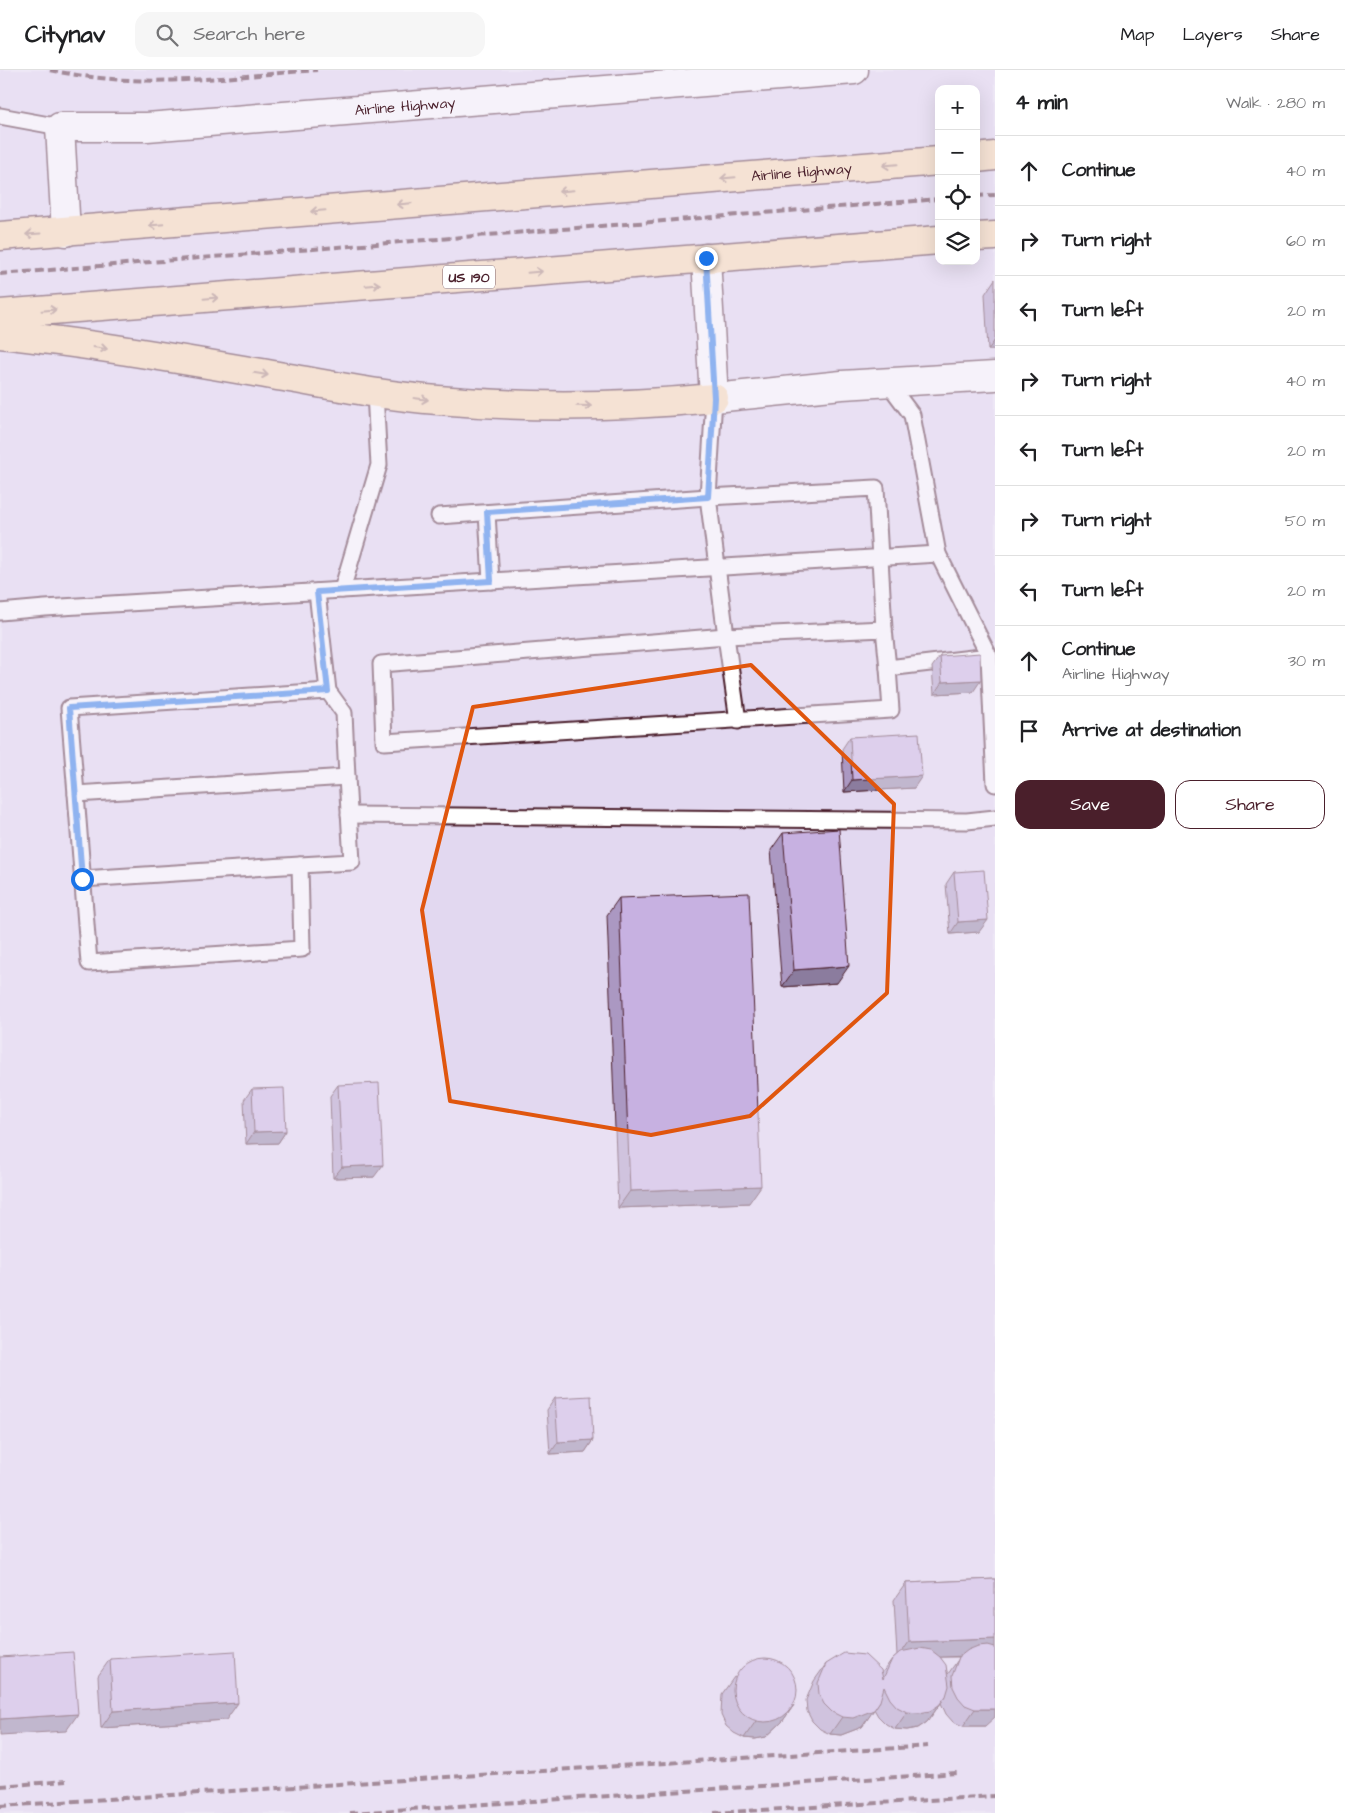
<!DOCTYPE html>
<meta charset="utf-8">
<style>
body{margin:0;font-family:"Architects Daughter",sans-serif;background:#f6f6f6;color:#202124}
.controls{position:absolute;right:15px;top:15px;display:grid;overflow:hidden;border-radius:10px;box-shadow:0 5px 20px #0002}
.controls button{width:45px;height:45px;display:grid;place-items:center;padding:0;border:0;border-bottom:1px solid #e0e0e0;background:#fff;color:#202124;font:25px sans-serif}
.stop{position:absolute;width:15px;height:15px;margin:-11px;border:4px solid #1a73e8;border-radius:50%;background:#fff}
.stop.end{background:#1a73e8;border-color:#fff;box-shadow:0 1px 5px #0008}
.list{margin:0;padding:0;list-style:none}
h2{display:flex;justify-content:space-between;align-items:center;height:65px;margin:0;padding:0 20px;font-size:21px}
h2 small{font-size:16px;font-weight:400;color:#757577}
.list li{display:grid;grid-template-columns:32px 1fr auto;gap:15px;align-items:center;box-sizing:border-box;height:70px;padding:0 20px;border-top:1px solid #e0e0e0}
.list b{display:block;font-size:19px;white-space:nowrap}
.list p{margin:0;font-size:16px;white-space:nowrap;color:#757577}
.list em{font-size:16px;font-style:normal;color:#757577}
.actions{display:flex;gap:10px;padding:15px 20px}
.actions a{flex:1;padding:11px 0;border:1px solid #4a1f2b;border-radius:15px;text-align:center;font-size:18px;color:#4a1f2b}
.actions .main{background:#4a1f2b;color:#fff}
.icon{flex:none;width:28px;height:28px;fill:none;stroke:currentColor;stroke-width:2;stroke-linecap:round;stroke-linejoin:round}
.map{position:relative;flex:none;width:995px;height:1743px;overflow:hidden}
header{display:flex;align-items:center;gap:30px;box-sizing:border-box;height:70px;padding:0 25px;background:#fff;border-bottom:1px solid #e0e0e0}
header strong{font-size:24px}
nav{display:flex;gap:28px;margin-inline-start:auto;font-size:18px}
.search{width:350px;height:45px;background:#f6f6f6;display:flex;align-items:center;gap:12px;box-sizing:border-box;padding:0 18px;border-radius:15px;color:#757577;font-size:19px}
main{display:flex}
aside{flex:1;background:#fff}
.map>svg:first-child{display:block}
</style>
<header>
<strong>Citynav</strong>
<div class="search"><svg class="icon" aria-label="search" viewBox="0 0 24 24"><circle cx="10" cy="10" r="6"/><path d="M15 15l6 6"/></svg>Search here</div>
<nav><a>Map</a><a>Layers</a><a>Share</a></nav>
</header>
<main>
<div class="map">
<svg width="995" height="1743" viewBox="0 0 995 1743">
<rect width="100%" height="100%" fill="#eee8f6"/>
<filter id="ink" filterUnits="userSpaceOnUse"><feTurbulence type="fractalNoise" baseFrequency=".02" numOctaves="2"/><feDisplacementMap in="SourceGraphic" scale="10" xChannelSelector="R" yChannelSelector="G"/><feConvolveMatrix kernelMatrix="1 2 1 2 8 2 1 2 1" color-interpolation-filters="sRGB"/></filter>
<g filter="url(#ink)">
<path fill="#e2d8f0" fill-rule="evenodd" d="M 0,0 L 995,0 L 995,1743 L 0,1743 ZM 939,19 L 976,19 L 976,191 L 939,191 Z"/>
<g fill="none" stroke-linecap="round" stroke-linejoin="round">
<g stroke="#4a1f2b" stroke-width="19">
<g id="service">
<polyline points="0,46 60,57"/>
<polyline points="714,328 708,427 726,566 884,559 888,598 989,586 938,484 912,345 888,313"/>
<polyline points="487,443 491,511"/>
<polyline points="439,446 708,427 876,418 884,559"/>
<polyline points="342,520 379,395 375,323"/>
<polyline points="317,522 328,621 344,643 347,707 76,724 69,638 328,621"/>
<polyline points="0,542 45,538 938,484"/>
<polyline points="989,586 995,714"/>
<polyline points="738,651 726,566 381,594 384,672 891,640 888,598"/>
<polyline points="76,724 89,893 302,879 300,795 82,809"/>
<polyline points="349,745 967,751 995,748"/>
<polyline points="300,795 352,792 347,707"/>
</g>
</g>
<g stroke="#4a1f2b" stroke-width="31">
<g id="minor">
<path id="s1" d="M 66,162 L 60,57 L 147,57 L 854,0"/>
<polyline points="706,188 714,328 842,315 995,306"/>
</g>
</g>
<g stroke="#4a1f2b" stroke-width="31">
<g id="trunk">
<polyline points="976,88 995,86"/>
<path id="s2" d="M 0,166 L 939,91"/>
<polyline points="976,167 995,166"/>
<polyline points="0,244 939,170"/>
<path d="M 0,264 C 95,274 190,291 284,307 C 335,316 386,326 438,330 C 530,338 622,337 714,328"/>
</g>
</g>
<use href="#service" stroke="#fff" stroke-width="15"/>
<use href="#minor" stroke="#fff" stroke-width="28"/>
<use href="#trunk" stroke="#fcdcac" stroke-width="28"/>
<g stroke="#4a1f2b" stroke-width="4" stroke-dasharray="8 4" stroke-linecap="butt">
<path d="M 50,0 C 142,20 224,7 317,0"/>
<polyline points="976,126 995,125"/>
<polyline points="0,204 939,129"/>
<polyline points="0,1716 66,1711"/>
<polyline points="0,1736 928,1676"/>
<polyline points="350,1743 958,1703"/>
<polyline points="714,1743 995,1726"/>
</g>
</g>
<g fill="#ab98c2" stroke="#4a1f2b" fill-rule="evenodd">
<polygon points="995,209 995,280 988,280 985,224"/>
<polygon points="940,586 973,622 934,624 932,597"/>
<polygon points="850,667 914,718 844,722 842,679"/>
<polygon points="783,763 837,913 782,917 771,780"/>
<polygon points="954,802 979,862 950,864 946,814"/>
<polygon points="619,828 749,1133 618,1138 607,845"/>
<polygon points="338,1015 374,1107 333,1108 330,1026"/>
<polygon points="252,1019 286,1061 278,1073 246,1074 244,1030"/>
<polygon points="555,1328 593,1370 585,1382 550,1384 547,1340"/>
<path d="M 995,1509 L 985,1656 L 963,1656 L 953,1652 L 946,1644 L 941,1633 L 927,1652 L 918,1658 L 907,1660 L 895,1659 L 886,1654 L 878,1646 L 874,1639 L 862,1657 L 841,1665 L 830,1664 L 820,1659 L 812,1651 L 807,1641 L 806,1630 L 814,1611 L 826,1594 L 882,1603 L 892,1589 L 897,1585 L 894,1530 L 906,1513 ZM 940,1587 L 960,1587 L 948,1604 Z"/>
<polygon points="110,1589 226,1650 101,1658 98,1606"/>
<polygon points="734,1607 794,1635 782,1652 766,1667 755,1669 744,1668 734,1663 726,1656 721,1645 722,1624"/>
</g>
<g fill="#8b7c9e" stroke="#4a1f2b">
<polygon points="995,270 995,280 988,280"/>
<polygon points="981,610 973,622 934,624 942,612"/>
<polygon points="922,706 914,718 844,722 852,710"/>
<polygon points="988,850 979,862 950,864 958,852"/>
<polygon points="849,896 837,913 782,917 794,900"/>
<polygon points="286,1061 278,1073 246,1074 254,1062"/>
<polygon points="383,1095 374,1107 333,1108 342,1097"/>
<polygon points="761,1116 749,1133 618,1138 630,1121"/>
<polygon points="593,1370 585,1382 550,1384 558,1372"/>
<polygon points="995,1569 995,1577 989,1585 897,1589 909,1572"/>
<polygon points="946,1626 927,1652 918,1658 907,1660 895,1659 907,1642"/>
<polygon points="880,1631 862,1657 841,1665 830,1664 842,1647"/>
<polygon points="238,1633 226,1650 101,1658 113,1641"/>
<polygon points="794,1635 782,1652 766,1667 755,1669 744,1668 756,1651"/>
<polygon points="975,1639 995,1639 995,1647 985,1656 963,1656"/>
<polygon points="78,1644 66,1661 0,1665 0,1649"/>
</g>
<g fill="#c7b1e1" stroke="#4a1f2b">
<polygon points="980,583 981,610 942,612 940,586"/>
<polygon points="919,663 922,706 852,710 850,667"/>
<polygon points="839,759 849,896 794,900 783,763"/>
<polygon points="984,800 988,850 958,852 954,802"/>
<polygon points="749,823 761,1116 630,1121 619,828"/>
<polygon points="379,1013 383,1095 342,1097 338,1015"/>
<polygon points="284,1018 286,1061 254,1062 252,1019"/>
<polygon points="591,1326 593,1370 558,1372 555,1328"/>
<polygon points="995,1509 995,1569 909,1572 906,1513"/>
<polygon points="988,1575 995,1577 995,1639 975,1639 965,1635 958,1627 953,1617 952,1606 959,1587 968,1580 978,1576"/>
<polygon points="920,1578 931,1580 940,1587 946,1595 949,1616 946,1626 939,1635 930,1641 919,1643 907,1642 897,1637 890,1629 884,1617 880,1631 874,1640 853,1648 842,1647 832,1642 824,1634 819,1624 818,1613 826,1594 844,1583 865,1585 881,1600 883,1609 892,1589 900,1582"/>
<polygon points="235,1581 238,1633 113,1641 110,1589"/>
<polygon points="73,1582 78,1644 0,1649 0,1587"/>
<circle cx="765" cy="1620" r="32"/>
</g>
<defs><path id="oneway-shaft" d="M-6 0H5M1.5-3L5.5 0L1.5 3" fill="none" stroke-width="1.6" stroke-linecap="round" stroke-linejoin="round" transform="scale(1.25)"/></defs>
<g stroke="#a37e6c">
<use href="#oneway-shaft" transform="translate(890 95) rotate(175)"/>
<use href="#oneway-shaft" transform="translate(728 108) rotate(175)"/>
<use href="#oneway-shaft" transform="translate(566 121) rotate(175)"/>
<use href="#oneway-shaft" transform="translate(404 134) rotate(175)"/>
<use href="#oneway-shaft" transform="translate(318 141) rotate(175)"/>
<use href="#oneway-shaft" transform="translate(156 155) rotate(175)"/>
<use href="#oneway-shaft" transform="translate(33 164) rotate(176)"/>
<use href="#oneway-shaft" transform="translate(535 202) rotate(-5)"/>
<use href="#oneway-shaft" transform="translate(373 215) rotate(-5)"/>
<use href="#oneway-shaft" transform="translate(211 228) rotate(-5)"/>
<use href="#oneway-shaft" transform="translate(49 240) rotate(-5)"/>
<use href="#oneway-shaft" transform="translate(100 278) rotate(8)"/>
<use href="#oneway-shaft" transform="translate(261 304) rotate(9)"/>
<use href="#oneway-shaft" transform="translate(421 329) rotate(7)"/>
<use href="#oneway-shaft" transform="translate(584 336) rotate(1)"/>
</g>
</g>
<g fill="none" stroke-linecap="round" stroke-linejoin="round" filter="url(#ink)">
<polyline stroke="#1a73e8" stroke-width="6" points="82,809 69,638 328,621 317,522 491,511 487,442 708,427 714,328 706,188"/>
</g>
<path d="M0 0H995V1743H0ZM 751,595 L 894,734 L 887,923 L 750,1046 L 651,1065 L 450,1031 L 422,840 L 473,637 Z" fill="#eee8f6" fill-opacity=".55" fill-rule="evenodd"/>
<path fill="none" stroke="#e0560e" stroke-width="4" stroke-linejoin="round" d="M 751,595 L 894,734 L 887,923 L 750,1046 L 651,1065 L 450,1031 L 422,840 L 473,637 Z"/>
<g text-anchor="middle" stroke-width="5" stroke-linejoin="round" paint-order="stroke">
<rect fill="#fff" stroke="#80626b" stroke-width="1" x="443" y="195.5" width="52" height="23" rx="4"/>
<g font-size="14" font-weight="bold" fill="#4a1f2b">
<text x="469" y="212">US 190</text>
</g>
<g font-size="15" fill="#4a1f2b" stroke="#fff">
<text dy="5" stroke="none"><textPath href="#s1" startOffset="451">Airline Highway</textPath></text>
<text dy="5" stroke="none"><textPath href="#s2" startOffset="804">Airline Highway</textPath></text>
</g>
</g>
</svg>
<div class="controls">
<button>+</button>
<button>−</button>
<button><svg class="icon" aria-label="locate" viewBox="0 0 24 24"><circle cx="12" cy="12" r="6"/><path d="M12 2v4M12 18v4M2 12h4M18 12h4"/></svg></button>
<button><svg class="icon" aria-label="layers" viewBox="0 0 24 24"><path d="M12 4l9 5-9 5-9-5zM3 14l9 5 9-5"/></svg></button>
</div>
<div class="stop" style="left:82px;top:809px"></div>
<div class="stop end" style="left:706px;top:188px"></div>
</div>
<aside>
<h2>4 min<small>Walk · 280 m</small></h2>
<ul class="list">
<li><svg class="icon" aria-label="ahead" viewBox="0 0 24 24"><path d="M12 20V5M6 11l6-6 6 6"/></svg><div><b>Continue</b></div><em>40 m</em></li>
<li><svg class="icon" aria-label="right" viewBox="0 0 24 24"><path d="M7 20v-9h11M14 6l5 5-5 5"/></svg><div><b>Turn right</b></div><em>60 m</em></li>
<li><svg class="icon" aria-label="left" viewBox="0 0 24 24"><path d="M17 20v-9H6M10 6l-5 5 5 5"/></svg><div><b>Turn left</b></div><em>20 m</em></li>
<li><svg class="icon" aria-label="right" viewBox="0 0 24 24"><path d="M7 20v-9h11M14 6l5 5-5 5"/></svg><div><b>Turn right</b></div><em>40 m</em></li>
<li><svg class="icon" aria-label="left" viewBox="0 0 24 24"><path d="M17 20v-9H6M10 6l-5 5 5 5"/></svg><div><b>Turn left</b></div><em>20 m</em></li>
<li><svg class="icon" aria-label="right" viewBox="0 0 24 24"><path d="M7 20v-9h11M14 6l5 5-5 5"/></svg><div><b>Turn right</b></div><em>50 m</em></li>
<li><svg class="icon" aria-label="left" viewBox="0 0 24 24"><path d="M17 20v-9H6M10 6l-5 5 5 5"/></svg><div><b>Turn left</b></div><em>20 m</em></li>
<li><svg class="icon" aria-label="ahead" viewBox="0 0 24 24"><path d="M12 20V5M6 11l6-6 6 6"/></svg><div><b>Continue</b><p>Airline Highway</p></div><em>30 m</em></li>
<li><svg class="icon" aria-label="arrive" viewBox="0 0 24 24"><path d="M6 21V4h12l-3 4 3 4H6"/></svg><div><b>Arrive at destination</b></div></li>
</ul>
<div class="actions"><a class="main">Save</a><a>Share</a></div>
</aside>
</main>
